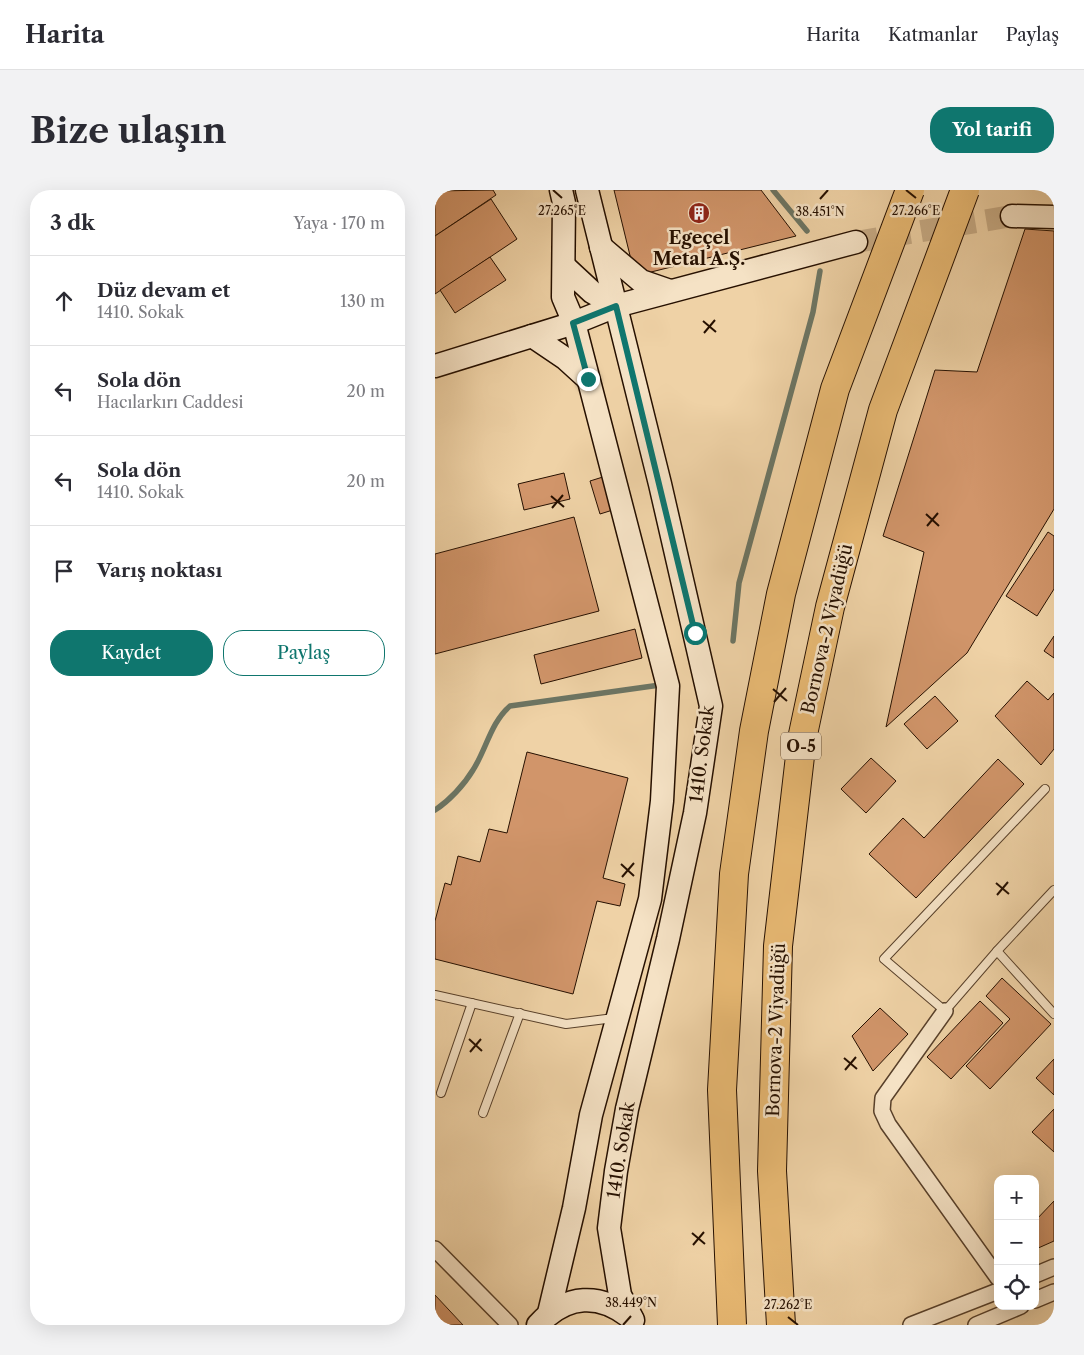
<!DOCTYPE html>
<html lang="tr">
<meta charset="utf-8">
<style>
body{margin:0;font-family:"Libre Caslon Text",serif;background:#f2f2f3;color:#2b2b33}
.controls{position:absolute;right:15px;bottom:15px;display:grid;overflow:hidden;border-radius:10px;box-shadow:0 5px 20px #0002}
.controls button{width:45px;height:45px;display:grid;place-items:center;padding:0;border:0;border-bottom:1px solid #e1e1e2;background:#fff;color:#2b2b33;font:25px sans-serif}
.stop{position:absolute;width:15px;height:15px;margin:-11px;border:4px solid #0f766e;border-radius:50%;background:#fff}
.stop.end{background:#0f766e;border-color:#fff;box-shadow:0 1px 5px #0008}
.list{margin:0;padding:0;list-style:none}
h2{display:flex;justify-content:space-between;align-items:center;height:65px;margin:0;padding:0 20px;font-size:21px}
h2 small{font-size:16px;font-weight:400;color:#7c7c81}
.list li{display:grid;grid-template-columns:32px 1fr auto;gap:15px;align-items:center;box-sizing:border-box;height:90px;padding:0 20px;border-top:1px solid #e1e1e2}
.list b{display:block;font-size:19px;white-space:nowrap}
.list p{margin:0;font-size:16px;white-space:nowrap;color:#7c7c81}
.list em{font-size:16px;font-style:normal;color:#7c7c81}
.actions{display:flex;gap:10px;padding:15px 20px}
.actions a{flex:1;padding:11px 0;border:1px solid #0f766e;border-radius:20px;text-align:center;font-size:18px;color:#0f766e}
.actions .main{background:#0f766e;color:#fff}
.icon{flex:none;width:28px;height:28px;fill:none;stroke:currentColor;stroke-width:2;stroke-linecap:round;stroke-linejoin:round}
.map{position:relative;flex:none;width:619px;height:1135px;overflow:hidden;border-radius:20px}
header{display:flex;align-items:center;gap:30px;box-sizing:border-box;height:70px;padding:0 25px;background:#fff;border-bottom:1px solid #e1e1e2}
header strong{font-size:24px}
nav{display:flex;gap:28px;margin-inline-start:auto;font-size:18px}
.intro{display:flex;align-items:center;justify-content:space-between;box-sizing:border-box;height:120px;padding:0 30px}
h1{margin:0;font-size:35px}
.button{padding:12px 22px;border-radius:20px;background:#0f766e;color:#fff;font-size:18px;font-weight:700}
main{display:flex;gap:30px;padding:0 30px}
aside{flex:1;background:#fff;border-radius:20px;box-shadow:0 5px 20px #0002}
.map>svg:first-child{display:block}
</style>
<header>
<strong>Harita</strong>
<nav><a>Harita</a><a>Katmanlar</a><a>Paylaş</a></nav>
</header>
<div class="intro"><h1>Bize ulaşın</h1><a class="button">Yol tarifi</a></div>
<main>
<aside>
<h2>3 dk<small>Yaya · 170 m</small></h2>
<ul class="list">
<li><svg class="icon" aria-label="ahead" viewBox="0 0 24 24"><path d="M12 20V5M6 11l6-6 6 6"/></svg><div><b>Düz devam et</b><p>1410. Sokak</p></div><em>130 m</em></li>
<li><svg class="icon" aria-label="left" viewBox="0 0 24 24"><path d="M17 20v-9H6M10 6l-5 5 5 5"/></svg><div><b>Sola dön</b><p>Hacılarkırı Caddesi</p></div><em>20 m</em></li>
<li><svg class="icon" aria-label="left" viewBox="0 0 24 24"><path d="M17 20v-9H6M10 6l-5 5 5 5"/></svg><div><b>Sola dön</b><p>1410. Sokak</p></div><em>20 m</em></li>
<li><svg class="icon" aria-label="arrive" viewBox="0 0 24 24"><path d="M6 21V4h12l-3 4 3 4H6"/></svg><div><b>Varış noktası</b></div></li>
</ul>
<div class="actions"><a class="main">Kaydet</a><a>Paylaş</a></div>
</aside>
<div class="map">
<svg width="619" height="1135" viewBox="0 0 619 1135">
<rect width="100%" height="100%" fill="#efd2a6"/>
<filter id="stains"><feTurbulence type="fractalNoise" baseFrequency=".004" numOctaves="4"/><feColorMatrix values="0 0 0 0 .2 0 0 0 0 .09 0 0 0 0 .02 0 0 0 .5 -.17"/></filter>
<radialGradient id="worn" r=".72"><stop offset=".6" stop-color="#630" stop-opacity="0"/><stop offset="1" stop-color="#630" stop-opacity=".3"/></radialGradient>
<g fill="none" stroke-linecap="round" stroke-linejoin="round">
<g stroke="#6c7563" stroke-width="5.5">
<polyline points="338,0 372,41"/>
<polyline points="298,451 304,393 378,122 385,81"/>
<path d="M 0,620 C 14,611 29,595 38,580 C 51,560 56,532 75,516 L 225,495"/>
</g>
</g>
<g fill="#d1956a" stroke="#261000">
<polygon points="58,0 61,5 0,46 0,1"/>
<polygon points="179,0 326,0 361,46 200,86"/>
<polygon points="56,9 82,49 0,104 0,46"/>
<polygon points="590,39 619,41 619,319 532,463 451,537 489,362 448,346 500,180 542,182"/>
<polygon points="55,67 71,90 20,123 5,100"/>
<polygon points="129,283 135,309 89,320 83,294"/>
<polygon points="171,286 181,319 165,324 155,291"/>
<polygon points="139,327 164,421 0,464 0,364"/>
<polygon points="613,342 619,346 619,399 602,426 571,406"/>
<polygon points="200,439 207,468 106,494 99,465"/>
<polygon points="619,446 619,468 609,461"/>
<polygon points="592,491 613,510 619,503 619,559 606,575 560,526"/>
<polygon points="500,506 523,531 492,559 469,534"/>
<polygon points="92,562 193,588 168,688 190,694 185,716 162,711 138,804 0,769 0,731 10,693 16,695 23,666 45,672 54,639 72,643"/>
<polygon points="436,568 461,591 431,623 406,599"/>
<polygon points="563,569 589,594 481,708 434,664 468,628 489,648"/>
<polygon points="567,788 616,834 555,899 531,876 575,829 551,806"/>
<polygon points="545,811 568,833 516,889 492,867"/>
<polygon points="445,818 473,844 438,881 417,846"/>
<polygon points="619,869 619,905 601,888"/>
<polygon points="619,919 619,962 597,942"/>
<polygon points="619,1011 619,1051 601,1059 600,1031"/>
<polygon points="0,1105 28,1135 0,1135"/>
</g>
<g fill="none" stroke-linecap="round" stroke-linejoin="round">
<polyline stroke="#c7ab85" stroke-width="22" stroke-dasharray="22 11" stroke-linecap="butt" points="421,52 577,26"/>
<g stroke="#58402a" stroke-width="10">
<g id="lane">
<polyline points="610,599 449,769 510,821 562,761 619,824"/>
<polyline points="562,761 619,700"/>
<polyline points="0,805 131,834 179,828"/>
<polyline points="6,903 37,813"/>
<polyline points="48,923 85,823"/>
</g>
</g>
<g stroke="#58402a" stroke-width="18">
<g id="street">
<polyline points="510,821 448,908 447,921 453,934 563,1088"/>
<polyline points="0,1059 75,1135"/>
<polyline points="600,1085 619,1077"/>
<polyline points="600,1110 619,1102"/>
<polyline points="476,1135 563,1101"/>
<polyline points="541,1135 586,1116"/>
</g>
</g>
<g stroke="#261000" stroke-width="25">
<g id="secondary">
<polyline points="152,0 225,294 276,516 260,623 233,749 192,919 181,981 174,1038 185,1105 198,1130"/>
<polyline points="577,26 619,27"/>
<polyline points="166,57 206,91 235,101"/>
<polyline points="129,76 157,102 181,116"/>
<polyline points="97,146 131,169 153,189"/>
<polyline points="0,176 139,133 181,116 421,52"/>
<polyline points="114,1123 139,1018 156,925 215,709 227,611 233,496 139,133 128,107 129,13 126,0"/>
<path d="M 103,1135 C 131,1104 165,1102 197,1129"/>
</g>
</g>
<use href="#lane" stroke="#f5e2c5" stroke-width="8"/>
<use href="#street" stroke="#f5e2c5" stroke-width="15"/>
<use href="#secondary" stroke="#f5e2c5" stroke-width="22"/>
<g stroke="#261000" stroke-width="30" stroke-linecap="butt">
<g id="highway-bridge">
<polyline points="297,1135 287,900 299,684 319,541 346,404 400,199 475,0"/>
<polyline points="346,1135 337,981 343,756 367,549 395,417 448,220 530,0"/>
</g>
</g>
<use href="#highway-bridge" stroke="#e8b973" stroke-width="28"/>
</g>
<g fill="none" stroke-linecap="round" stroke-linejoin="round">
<polyline stroke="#0f766e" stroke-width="6" points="153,189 138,133 181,116 260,443"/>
</g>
<path fill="none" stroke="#261000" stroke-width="2" d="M 118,0 L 127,8M 471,0 L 481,8M 385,9 L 393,0M 268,131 L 281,142M 269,143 L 280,130M 116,306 L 129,317M 117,318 L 128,305M 491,324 L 504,336M 492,336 L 503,323M 338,499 L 352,511M 339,512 L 351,498M 186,674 L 199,686M 187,687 L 199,673M 561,693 L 574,704M 562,705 L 573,692M 34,849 L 47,861M 35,862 L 46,849M 409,868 L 422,879M 410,880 L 421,867M 257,1043 L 270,1054M 258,1055 L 269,1042M 353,1127 L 363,1135M 188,1135 L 196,1126"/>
<defs>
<g id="building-disc" transform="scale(1.125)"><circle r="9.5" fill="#8f2418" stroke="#f5e2c5"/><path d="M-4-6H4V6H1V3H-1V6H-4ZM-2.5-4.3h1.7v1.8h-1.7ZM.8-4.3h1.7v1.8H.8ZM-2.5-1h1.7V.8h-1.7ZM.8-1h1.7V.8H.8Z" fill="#fff"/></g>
</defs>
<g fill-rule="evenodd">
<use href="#building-disc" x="264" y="23"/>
</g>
<g text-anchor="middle" stroke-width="5" stroke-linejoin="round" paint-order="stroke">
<rect fill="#f5e2c5" stroke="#644f3b" stroke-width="1" x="346" y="542.5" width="40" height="27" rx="4"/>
<g font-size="16" font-weight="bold" fill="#261000">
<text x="366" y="562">O-5</text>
</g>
<g font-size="18" font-weight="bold" fill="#261000" stroke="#f5e2c5">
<text x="264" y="54">Egeçel<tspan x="264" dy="21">Metal A.Ş.</tspan></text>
</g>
<g font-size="18" fill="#261000" stroke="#f5e2c5">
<text transform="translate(392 439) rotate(-77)" y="6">Bornova-2 Viyadüğü</text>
<text transform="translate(267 564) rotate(-83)" y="6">1410. Sokak</text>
<text transform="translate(341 840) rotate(-88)" y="6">Bornova-2 Viyadüğü</text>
<text transform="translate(186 960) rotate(-81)" y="6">1410. Sokak</text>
</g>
</g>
<g font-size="12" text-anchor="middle" fill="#261000" stroke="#f5e2c5" stroke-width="5" stroke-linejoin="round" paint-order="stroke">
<text x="481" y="25">27.266°E</text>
<text x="127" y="25">27.265°E</text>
<text x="385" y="26">38.451°N</text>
<text x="196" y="1117">38.449°N</text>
<text x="353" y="1119">27.262°E</text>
</g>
<rect width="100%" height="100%" filter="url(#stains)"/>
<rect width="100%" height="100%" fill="url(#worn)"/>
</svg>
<div class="controls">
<button>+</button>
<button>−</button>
<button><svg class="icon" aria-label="locate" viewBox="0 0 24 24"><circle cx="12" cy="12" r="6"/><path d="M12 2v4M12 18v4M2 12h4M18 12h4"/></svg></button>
</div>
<div class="stop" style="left:260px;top:443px"></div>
<div class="stop end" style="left:153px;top:189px"></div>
</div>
</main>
